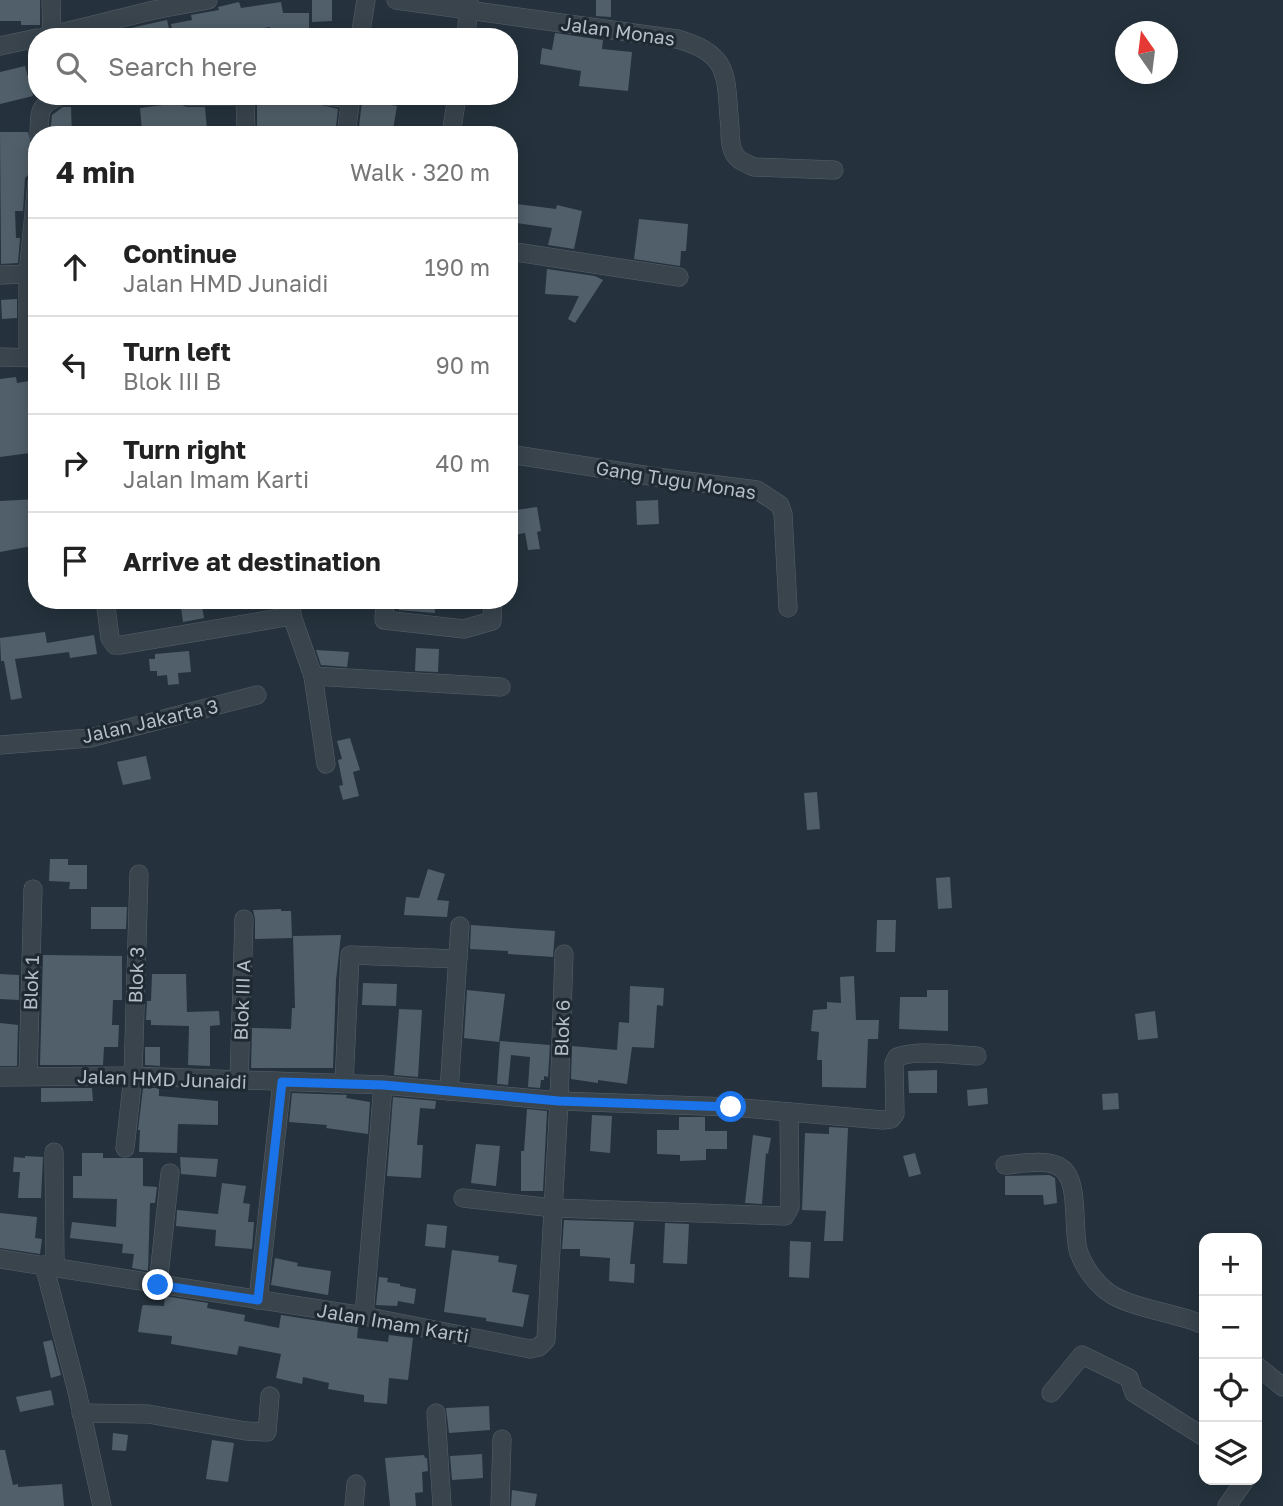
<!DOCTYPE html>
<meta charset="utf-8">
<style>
body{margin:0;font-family:"Golos Text",sans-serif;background:#f2f2f2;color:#222}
.controls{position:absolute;right:21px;bottom:21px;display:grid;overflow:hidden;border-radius:14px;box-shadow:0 4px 18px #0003}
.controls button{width:63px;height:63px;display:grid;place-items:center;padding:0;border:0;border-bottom:2px solid #e0e0e0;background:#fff;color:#222;font:35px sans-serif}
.compass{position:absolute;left:1115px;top:21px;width:63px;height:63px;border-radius:50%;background:#fff;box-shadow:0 4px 18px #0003;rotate:346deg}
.stop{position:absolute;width:21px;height:21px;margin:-16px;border:5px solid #1a73e8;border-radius:50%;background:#fff}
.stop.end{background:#1a73e8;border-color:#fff;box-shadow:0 2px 7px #0008}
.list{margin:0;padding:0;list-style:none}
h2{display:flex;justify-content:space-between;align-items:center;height:91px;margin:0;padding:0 28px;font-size:30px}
h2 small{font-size:23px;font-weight:400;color:#767676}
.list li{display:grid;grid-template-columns:46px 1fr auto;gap:21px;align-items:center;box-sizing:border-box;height:98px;padding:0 28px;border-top:2px solid #e0e0e0}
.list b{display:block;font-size:26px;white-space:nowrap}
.list p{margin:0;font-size:23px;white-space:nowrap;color:#767676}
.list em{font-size:23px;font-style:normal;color:#767676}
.icon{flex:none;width:38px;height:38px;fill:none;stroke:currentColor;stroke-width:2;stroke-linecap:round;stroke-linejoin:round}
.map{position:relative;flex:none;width:1283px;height:1506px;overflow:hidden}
.search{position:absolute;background:#fff;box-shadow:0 4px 18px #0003;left:28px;top:28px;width:490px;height:77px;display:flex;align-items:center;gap:18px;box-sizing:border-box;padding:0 24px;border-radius:28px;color:#767676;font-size:26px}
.panel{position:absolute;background:#fff;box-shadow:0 4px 18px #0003;left:28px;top:126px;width:490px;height:483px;border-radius:28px}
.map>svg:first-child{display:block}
</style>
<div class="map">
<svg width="1283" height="1506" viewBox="0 0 1283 1506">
<rect width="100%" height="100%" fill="#25323d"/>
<g fill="#505f6a">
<polygon points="0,0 40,0 40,25 21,25 21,21 0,21"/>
<polygon points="312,0 332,0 332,21 312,22"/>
<polygon points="596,0 611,0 611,17 596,16"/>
<polygon points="239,2 241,8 281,2 283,13 309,13 309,33 287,33 287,30 271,33 270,27 241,32 242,37 173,37 171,24 192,20 191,15 219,10 218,7"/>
<polygon points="167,20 170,33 149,37 127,37 126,29"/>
<polygon points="555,33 603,40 602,49 632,52 628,91 579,86 581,71 540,64 542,48 552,50"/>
<polygon points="25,66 33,96 0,104 0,72"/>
<polygon points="285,96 317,100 322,105 338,109 335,135 257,135 257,102 284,105"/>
<polygon points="362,101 397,106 392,135 358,135"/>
<polygon points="179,103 186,107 205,107 207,130 181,133 180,127 142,131 140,108"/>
<polygon points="63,107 71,107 72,135 50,135 52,115"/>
<polygon points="0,132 28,132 31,143 30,173 25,178 23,211 15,211 16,238 20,238 18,263 1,264"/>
<polygon points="509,203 556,209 557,205 582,211 574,249 548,245 552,228 509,222"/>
<polygon points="639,219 688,224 686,251 681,251 680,266 634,259"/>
<polygon points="547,269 595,276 603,280 575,323 568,319 579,296 545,294"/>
<polygon points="17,299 17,318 2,319 1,300"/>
<polygon points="16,377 17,383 29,381 30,386 37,385 37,452 0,457 0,379"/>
<polygon points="37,499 37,545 0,552 0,501"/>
<polygon points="658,500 659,524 637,525 636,501"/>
<polygon points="537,507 541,531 537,532 540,549 528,550 525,533 509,536 509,511"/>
<polygon points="180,600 201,600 204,618 183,622"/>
<polygon points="399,600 434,600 435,613 399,610"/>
<polygon points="45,632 47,643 94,635 97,654 70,658 69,652 15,659 22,698 11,700 4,661 1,661 0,638"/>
<polygon points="416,648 439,649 438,672 415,671"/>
<polygon points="316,650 349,652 347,667 321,665"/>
<polygon points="189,651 191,672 178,673 179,684 168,685 167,675 157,676 157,671 150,671 149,659 155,659 155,654"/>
<polygon points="350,738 360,770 353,772 359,796 343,800 339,786 343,785 338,760 342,759 337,741"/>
<polygon points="146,756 151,779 123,785 117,762"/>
<polygon points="817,792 820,829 807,830 804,793"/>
<polygon points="50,859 68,859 68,865 87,865 87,889 69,889 70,882 49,881"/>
<polygon points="428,869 445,874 437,900 449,901 447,917 404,915 406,897 419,898"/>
<polygon points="950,877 952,908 938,909 936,878"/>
<polygon points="91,907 127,907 126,929 91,929"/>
<polygon points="281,909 281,911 291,911 292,938 255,939 255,919 253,910"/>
<polygon points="877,920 896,920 895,952 876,952"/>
<polygon points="471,925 555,931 553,957 508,954 508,951 470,949"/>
<polygon points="341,935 336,980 333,1068 251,1068 252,1028 291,1029 292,1008 295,1008 293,936"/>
<polygon points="43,955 122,956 122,1000 113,1000 112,1025 119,1025 118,1047 104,1047 103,1065 40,1065"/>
<polygon points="0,974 19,975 19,1000 0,999"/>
<polygon points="152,974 186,974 187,1012 219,1011 220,1025 210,1026 210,1066 188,1065 189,1026 151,1025 151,1020 146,1020 147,1001 151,1001"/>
<polygon points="854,976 856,1020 879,1020 878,1039 868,1039 866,1088 822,1087 822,1060 817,1060 819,1032 811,1031 813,1010 827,1009 827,1002 841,1003 840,977"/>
<polygon points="363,983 397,984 396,1006 362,1005"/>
<polygon points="630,986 664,988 663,1006 657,1005 654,1048 632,1047 627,1084 598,1080 598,1083 571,1079 572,1046 617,1050 619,1022 629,1023"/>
<polygon points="467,990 505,994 499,1042 464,1038"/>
<polygon points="927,990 948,990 948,1031 899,1029 900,997 927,997"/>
<polygon points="399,1009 422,1010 418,1077 394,1075"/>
<polygon points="1155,1011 1158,1038 1138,1040 1135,1014"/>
<polygon points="0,1023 18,1025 17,1066 0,1066"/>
<polygon points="500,1041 550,1045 548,1077 544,1076 544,1080 541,1080 540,1088 528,1087 530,1057 511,1055 508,1085 497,1084"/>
<polygon points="145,1047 160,1047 160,1066 145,1065"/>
<polygon points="937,1070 937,1093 909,1093 908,1071"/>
<polygon points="41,1088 92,1088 93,1101 41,1102"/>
<polygon points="143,1088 159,1088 159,1096 218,1101 218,1125 178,1124 177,1153 139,1152 140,1130 138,1130"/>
<polygon points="987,1088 988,1104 968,1106 967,1090"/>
<polygon points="292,1093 347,1095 346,1098 370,1102 368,1134 326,1128 327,1125 289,1122"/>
<polygon points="1118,1093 1119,1109 1103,1110 1102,1094"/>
<polygon points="393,1097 436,1101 435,1109 420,1108 417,1145 423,1145 421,1178 387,1176"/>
<polygon points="527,1109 547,1111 543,1191 521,1191 521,1151 524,1151"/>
<polygon points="592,1115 612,1116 610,1153 590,1151"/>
<polygon points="679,1117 705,1117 705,1131 727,1131 727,1149 706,1149 706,1160 680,1161 680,1155 657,1154 657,1130 679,1130"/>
<polygon points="829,1127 848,1128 843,1241 824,1241 826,1211 802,1210 805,1133 829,1134"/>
<polygon points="753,1135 771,1138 768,1154 766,1153 762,1204 745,1203"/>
<polygon points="476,1144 500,1146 496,1186 471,1183"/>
<polygon points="82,1153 103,1153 103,1158 143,1158 143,1186 157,1187 155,1203 150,1203 148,1271 132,1268 134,1254 122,1253 123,1244 70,1238 72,1222 116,1227 117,1199 73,1198 73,1176 82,1176"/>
<polygon points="915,1153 921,1174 909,1177 903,1156"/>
<polygon points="25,1156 43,1157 41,1198 18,1198 20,1172 13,1172 14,1157 25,1158"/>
<polygon points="180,1157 218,1159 216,1177 181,1174"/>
<polygon points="1049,1175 1055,1178 1057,1203 1044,1205 1043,1195 1005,1195 1005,1176"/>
<polygon points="222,1183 246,1186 243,1203 250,1204 248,1222 254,1222 252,1249 215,1246 216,1230 176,1226 177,1210 218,1214"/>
<polygon points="0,1213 37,1217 35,1238 42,1239 40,1254 0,1248"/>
<polygon points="564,1220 634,1222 630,1264 635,1264 634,1283 609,1281 610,1258 580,1256 580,1249 562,1249"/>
<polygon points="665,1223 689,1224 687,1264 663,1263"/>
<polygon points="427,1224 447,1226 445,1248 425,1246"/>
<polygon points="790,1241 811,1242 809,1278 789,1277"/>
<polygon points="452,1250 499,1256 498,1262 517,1265 512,1292 529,1295 523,1327 486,1321 486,1318 444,1312"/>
<polygon points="275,1258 298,1263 297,1266 331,1271 328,1295 271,1285"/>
<polygon points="379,1277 388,1278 387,1282 400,1284 400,1286 416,1289 414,1304 398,1301 397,1306 376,1305"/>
<polygon points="165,1296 208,1303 207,1308 245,1315 244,1321 279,1328 281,1315 358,1327 357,1338 388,1342 389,1335 413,1338 408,1380 389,1378 387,1404 364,1402 364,1395 328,1389 329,1383 303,1377 302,1384 276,1378 281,1354 239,1346 237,1355 171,1344 172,1336 138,1332 142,1307 143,1305 164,1306"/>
<polygon points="52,1340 61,1375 51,1378 43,1342"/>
<polygon points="51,1390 54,1405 20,1412 16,1397"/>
<polygon points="489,1406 490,1430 449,1433 446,1408"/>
<polygon points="113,1433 128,1435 126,1451 112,1450"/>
<polygon points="212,1440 234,1443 228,1482 206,1479"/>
<polygon points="0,1450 5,1450 13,1485 18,1484 18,1487 62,1484 64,1506 0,1506"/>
<polygon points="482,1454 483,1478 452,1480 450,1456"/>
<polygon points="424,1455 425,1458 427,1458 428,1471 422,1472 423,1492 415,1493 416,1506 390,1506 385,1458"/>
<polygon points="512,1490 537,1494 535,1506 511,1506"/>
</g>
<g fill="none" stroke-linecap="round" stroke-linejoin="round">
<g stroke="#57616b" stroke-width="19">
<g id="street">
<polyline points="51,0 52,35"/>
<path d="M 396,0 L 677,39 C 733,54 725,79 730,128 C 730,136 730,148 735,155 C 739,161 747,164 754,167 L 834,170"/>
<polyline points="44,37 154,10 208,0"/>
<polyline points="360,37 366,0"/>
<polyline points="466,37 469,2"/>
<polyline points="0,46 37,38"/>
<polyline points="187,96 233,96"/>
<polyline points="245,96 246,135"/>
<polyline points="328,96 351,99"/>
<path d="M 39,135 C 40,113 37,105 60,96"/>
<polyline points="346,135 351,96"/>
<polyline points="451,135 457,96"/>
<polyline points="509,251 679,277"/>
<polyline points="0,275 28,274"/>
<polyline points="28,356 28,274 37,182"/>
<polyline points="0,357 37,358"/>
<polyline points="509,454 656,477 757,490 780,505 783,514 788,608"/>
<polyline points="105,600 110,638 115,645 121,645 292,616"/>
<polyline points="291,600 292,616 313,676 326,764"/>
<polyline points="385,600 384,620 464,629 492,621 493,600"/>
<polyline points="313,676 501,687"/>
<polyline points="0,745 90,738 257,695"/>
<polyline points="28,1076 33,889"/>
<path d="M 0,1077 L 133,1076 L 383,1085 L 559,1101 L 731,1107 L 883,1120 L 891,1119 L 895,1114 L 894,1063 L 897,1057 C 917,1049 955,1055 977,1056"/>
<polyline points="239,1081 244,919"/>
<polyline points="344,1084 350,955 458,959"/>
<polyline points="449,1091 460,926"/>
<polyline points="125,1148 133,1076 139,874"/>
<polyline points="54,1152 55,1266"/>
<path d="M 1005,1165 C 1020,1164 1044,1159 1058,1166 C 1082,1177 1071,1231 1079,1253 C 1084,1266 1093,1279 1103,1288 C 1123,1308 1176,1312 1204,1325"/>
<polyline points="463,1198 554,1208 785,1216 790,1207 789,1112"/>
<polyline points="0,1259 364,1316 530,1349 539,1347 546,1340 559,1101 564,954"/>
<polyline points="44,1265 76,1387 102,1506"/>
<polyline points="158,1285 170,1173"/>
<polyline points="258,1300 282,1082"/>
<polyline points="364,1316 383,1085"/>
<polyline points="1257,1366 1283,1387"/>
<polyline points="1051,1393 1082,1355 1129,1378 1134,1393 1204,1437"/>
<polyline points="81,1413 148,1414 246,1431 267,1432 270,1396"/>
<polyline points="436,1413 442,1506"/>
<polyline points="354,1506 356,1484"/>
<polyline points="500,1506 502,1439"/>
<polyline points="1227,1506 1245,1480"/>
</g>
</g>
<use href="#street" stroke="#39444d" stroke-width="18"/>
</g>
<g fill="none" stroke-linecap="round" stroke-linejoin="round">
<polyline stroke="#1a73e8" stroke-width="9" points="158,1285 258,1300 282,1082 383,1085 559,1101 731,1107"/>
</g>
<g text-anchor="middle" stroke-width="6" stroke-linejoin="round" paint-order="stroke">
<g font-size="19" fill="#b5bec8" stroke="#1e2932">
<text transform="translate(618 31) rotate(8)" y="7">Jalan Monas</text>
<text transform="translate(676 480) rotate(9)" y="7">Gang Tugu Monas</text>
<text transform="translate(150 721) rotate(-13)" y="7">Jalan Jakarta 3</text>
<text transform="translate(136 975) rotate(-88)" y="7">Blok 3</text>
<text transform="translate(31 983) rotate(-88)" y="7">Blok 1</text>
<text transform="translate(242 1000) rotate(-88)" y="7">Blok III A</text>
<text transform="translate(562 1028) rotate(-88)" y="7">Blok 6</text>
<text transform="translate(162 1079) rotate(2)" y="7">Jalan HMD Junaidi</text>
<text transform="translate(393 1323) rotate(10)" y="7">Jalan Imam Karti</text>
</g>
</g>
</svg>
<div class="controls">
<button>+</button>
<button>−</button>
<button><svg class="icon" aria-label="locate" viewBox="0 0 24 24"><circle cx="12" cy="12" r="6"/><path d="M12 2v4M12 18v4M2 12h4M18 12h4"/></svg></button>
<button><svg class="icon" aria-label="layers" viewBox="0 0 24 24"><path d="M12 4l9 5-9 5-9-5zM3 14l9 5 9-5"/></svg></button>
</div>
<svg class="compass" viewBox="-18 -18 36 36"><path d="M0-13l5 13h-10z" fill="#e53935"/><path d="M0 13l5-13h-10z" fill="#767676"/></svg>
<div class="stop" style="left:731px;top:1107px"></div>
<div class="stop end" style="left:158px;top:1285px"></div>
<div class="search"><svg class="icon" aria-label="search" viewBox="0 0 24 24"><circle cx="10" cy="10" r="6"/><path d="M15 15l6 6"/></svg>Search here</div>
<section class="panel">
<h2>4 min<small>Walk · 320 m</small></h2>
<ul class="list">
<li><svg class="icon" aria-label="ahead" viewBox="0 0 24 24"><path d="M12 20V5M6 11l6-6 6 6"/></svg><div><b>Continue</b><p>Jalan HMD Junaidi</p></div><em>190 m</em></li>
<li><svg class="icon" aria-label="left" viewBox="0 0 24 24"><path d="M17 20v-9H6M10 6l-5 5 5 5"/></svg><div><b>Turn left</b><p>Blok III B</p></div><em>90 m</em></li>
<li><svg class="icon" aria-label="right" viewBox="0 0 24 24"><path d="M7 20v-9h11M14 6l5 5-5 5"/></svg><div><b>Turn right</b><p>Jalan Imam Karti</p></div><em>40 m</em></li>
<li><svg class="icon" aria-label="arrive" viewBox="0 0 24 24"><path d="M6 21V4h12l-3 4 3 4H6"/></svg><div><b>Arrive at destination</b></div></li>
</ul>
</section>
</div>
